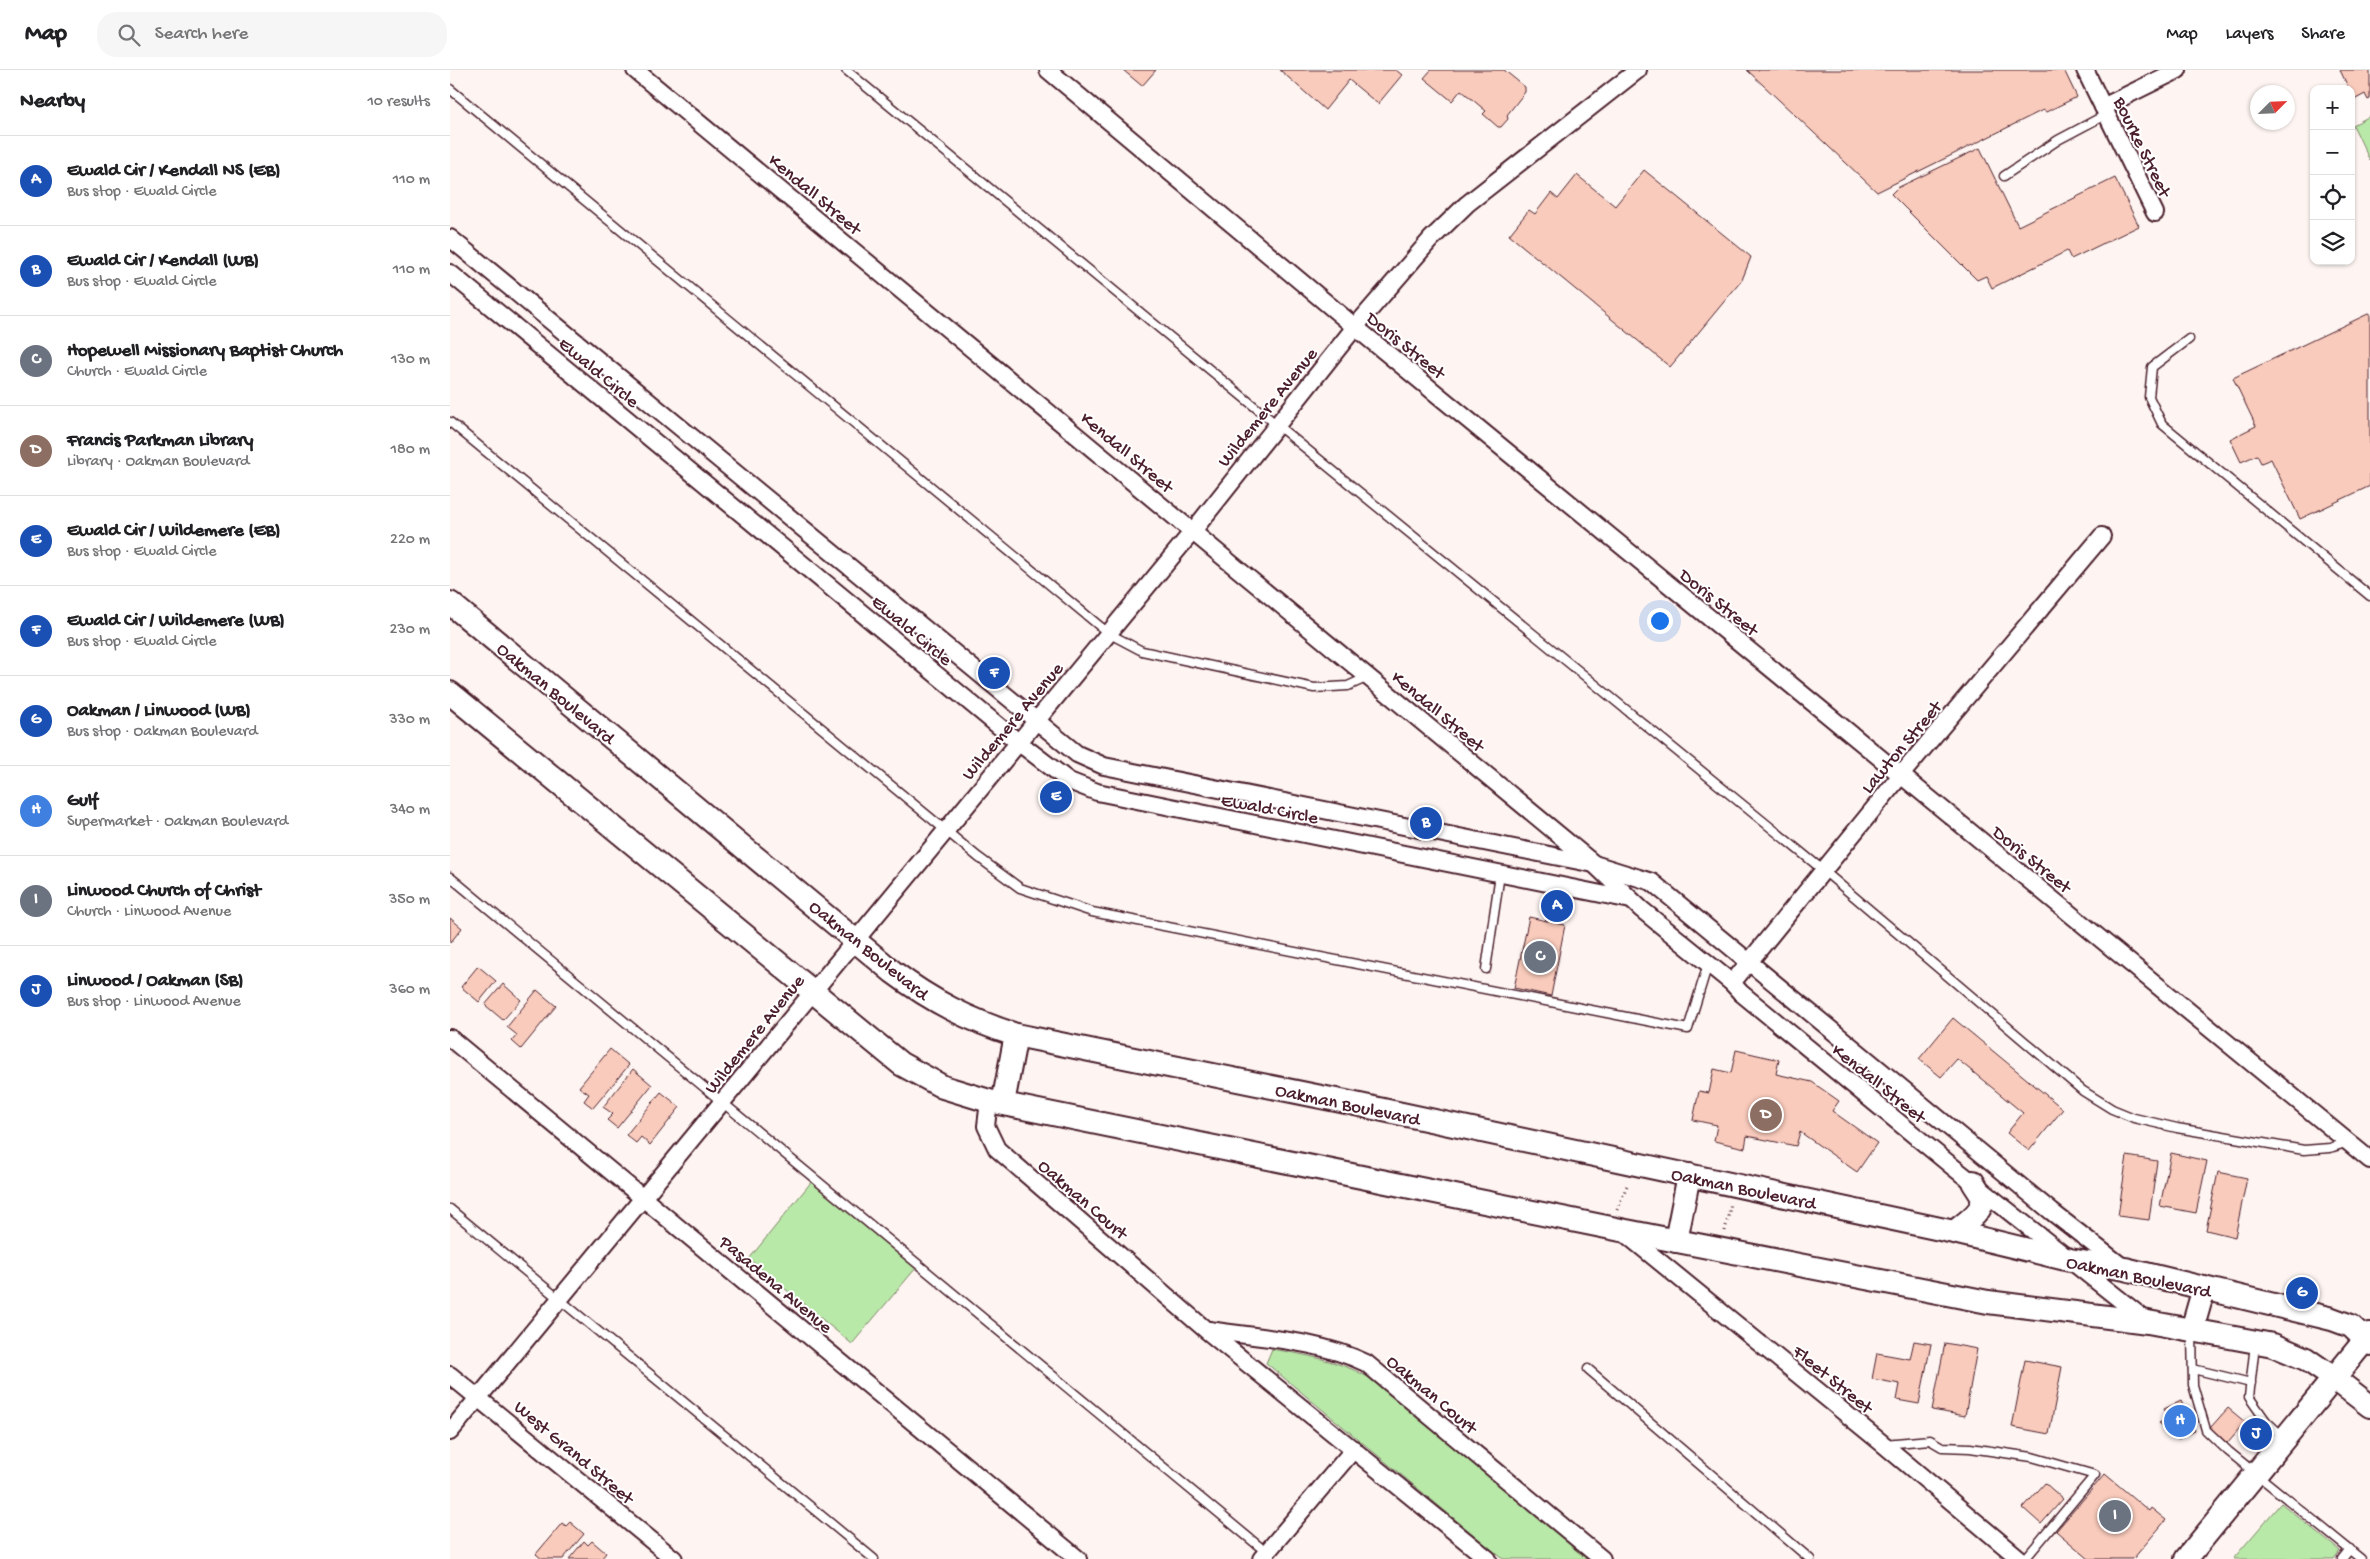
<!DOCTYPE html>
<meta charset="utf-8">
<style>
body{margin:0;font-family:"Gochi Hand",sans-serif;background:#f6f6f6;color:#202124}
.controls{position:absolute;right:15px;top:15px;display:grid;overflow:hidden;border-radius:10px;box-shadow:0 1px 4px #0004}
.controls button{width:45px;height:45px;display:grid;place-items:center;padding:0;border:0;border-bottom:1px solid #e0e0e0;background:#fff;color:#202124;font:25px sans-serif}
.compass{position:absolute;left:1800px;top:15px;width:45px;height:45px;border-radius:50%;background:#fff;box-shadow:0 1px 4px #0004;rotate:66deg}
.you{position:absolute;left:1209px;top:550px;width:18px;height:18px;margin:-12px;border:4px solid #fff;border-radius:50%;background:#1a73e8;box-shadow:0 0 0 8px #1a73e833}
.badge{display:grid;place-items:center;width:32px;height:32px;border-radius:50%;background:#111827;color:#fff;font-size:16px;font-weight:700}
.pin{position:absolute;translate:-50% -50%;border:2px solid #fff;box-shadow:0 1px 5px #0006}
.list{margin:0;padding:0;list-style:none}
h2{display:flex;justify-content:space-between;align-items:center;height:65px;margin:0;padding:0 20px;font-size:21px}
h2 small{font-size:16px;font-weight:400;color:#757577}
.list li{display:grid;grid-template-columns:32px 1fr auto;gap:15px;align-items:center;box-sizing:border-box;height:90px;padding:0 20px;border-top:1px solid #e0e0e0}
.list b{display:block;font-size:19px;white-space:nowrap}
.list p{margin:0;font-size:16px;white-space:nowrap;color:#757577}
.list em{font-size:16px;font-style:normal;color:#757577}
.icon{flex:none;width:28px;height:28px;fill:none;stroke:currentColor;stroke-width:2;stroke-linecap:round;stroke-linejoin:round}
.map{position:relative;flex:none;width:1920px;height:1489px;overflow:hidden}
header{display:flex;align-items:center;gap:30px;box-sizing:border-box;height:70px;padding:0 25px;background:#fff;border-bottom:1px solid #e0e0e0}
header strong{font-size:24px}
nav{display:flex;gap:28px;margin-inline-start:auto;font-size:18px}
.search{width:350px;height:45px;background:#f6f6f6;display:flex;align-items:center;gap:12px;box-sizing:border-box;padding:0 18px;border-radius:20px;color:#757577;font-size:19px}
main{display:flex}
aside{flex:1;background:#fff}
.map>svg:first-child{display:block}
</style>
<header>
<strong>Map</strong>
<div class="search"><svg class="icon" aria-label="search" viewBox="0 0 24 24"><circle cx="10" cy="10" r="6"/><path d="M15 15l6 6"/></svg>Search here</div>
<nav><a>Map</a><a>Layers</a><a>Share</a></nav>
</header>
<main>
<aside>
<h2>Nearby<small>10 results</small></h2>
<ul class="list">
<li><span class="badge" style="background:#1a4fb4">A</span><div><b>Ewald Cir / Kendall NS (EB)</b><p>Bus stop · Ewald Circle</p></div><em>110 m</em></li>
<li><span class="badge" style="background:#1a4fb4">B</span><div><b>Ewald Cir / Kendall (WB)</b><p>Bus stop · Ewald Circle</p></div><em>110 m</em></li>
<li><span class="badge" style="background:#6b7280">C</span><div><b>Hopewell Missionary Baptist Church</b><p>Church · Ewald Circle</p></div><em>130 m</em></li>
<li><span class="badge" style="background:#8d6e63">D</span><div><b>Francis Parkman Library</b><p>Library · Oakman Boulevard</p></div><em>180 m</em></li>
<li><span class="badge" style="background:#1a4fb4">E</span><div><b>Ewald Cir / Wildemere (EB)</b><p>Bus stop · Ewald Circle</p></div><em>220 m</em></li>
<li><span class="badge" style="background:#1a4fb4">F</span><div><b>Ewald Cir / Wildemere (WB)</b><p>Bus stop · Ewald Circle</p></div><em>230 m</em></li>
<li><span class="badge" style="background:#1a4fb4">G</span><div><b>Oakman / Linwood (WB)</b><p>Bus stop · Oakman Boulevard</p></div><em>330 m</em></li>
<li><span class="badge" style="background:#3f7fe0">H</span><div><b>Gulf</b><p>Supermarket · Oakman Boulevard</p></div><em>340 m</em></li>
<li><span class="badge" style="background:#6b7280">I</span><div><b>Linwood Church of Christ</b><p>Church · Linwood Avenue</p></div><em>350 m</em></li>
<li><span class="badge" style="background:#1a4fb4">J</span><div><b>Linwood / Oakman (SB)</b><p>Bus stop · Linwood Avenue</p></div><em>360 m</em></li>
</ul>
</aside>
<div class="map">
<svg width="1920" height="1489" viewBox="0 0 1920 1489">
<rect width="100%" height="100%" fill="#fef5f2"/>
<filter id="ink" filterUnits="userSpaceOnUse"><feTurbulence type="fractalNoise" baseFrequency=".02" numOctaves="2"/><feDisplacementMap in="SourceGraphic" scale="10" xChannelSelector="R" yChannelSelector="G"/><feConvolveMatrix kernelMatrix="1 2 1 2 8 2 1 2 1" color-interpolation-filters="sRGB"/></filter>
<g filter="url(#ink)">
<g fill="#b8e9a8" stroke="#81846a">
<polygon points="1920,46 1920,91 1903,55"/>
<polygon points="362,1111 466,1198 402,1274 299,1189"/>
<path d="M 822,1279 C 855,1285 888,1290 918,1307 L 1139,1489 L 1053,1489 L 816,1293 Z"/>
<polygon points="1831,1433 1890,1481 1884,1489 1783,1489"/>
</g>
<g fill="#f9cbbc" stroke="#4a1f2b">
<polygon points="673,0 706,0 692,16"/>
<polygon points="830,0 946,0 952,5 928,34 899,10 875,40"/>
<polygon points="981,0 1054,0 1075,17 1075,22 1057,45 1058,49 1051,57 1048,57 1033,44 1036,41 1011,20 1002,31 974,8"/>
<polygon points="1297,0 1614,0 1627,27 1596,42 1593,40 1427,122"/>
<polygon points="1890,0 1920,0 1920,29 1918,30 1915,24 1904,30 1901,19 1899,19"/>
<polygon points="1530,78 1568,156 1665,108 1689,156 1621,189 1617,181 1542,218 1536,206 1527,210 1441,124 1447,118"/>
<polygon points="1194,100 1301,187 1292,210 1220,297 1059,165 1079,140 1085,144 1101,123 1108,129 1127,105 1165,136"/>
<polygon points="1920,243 1920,416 1850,449 1821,389 1811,393 1807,385 1791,392 1780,369 1806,356 1783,308"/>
<polygon points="1079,847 1115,855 1101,926 1064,918"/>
<polygon points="0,848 12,858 0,873"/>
<polygon points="28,896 46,911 29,932 11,917"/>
<polygon points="53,914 71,930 53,950 35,935"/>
<polygon points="87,920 106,936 71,979 62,971 67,965 57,957"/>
<polygon points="1503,948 1613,1039 1579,1081 1557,1063 1573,1043 1507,989 1491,1007 1469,989"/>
<polygon points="160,979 179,995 143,1038 134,1031 139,1024 129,1017"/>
<polygon points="1286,980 1329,990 1326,1004 1362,1012 1389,1031 1382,1041 1427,1073 1407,1102 1350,1062 1346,1076 1297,1066 1295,1078 1264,1071 1267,1055 1243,1050 1249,1021 1259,1023 1264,999 1281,1003"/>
<polygon points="183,999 202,1015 167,1058 157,1050 163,1044 153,1037"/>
<polygon points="211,1022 230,1037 200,1075 191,1067 186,1073 176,1065"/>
<polygon points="1721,1083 1757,1091 1746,1143 1710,1136"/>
<polygon points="1677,1086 1707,1091 1699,1150 1668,1146"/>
<polygon points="1768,1102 1797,1108 1785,1167 1756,1160"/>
<polygon points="1464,1271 1481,1274 1469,1334 1447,1330 1450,1314 1422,1309 1427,1283 1460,1289"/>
<polygon points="1495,1273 1527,1279 1515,1346 1482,1340"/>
<polygon points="1575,1290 1612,1297 1599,1364 1562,1357"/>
<polygon points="1731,1331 1745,1361 1728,1369 1709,1353 1719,1348 1714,1339"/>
<polygon points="1778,1338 1795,1352 1777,1373 1760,1358"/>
<polygon points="1655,1404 1699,1441 1701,1438 1716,1450 1683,1489 1639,1489 1606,1461"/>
<polygon points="1595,1413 1613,1429 1591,1454 1573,1438"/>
<polygon points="120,1452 134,1464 113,1489 92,1489 86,1484 112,1453 116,1456"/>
<polygon points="134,1471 138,1475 142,1471 156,1483 151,1489 119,1489"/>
</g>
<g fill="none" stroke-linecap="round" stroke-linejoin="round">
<g stroke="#4a1f2b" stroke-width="11">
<g id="lane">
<polyline points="396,0 827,355 1374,801 1633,1021 1662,1039 1684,1048 1727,1058 1854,1080 1880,1078 1898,1072"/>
<polyline points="0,19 658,563 692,581 864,618 898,616 918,607"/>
<polyline points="1554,106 1608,70 1657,44"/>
<polyline points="1739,269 1702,297 1699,327 1712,354 1920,526"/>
<polyline points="0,352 528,787 570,818 642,842 1238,959 1258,894"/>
<polyline points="0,807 816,1482"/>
<polyline points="1036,899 1050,804"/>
<polyline points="0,1139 424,1489"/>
<polyline points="1742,1262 1743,1315 1756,1360 1778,1381 1911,1489"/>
<polyline points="1805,1274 1799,1327 1816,1351 1833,1367"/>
<polyline points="1138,1299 1360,1489"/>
<polyline points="1743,1299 1801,1313"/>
<polyline points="1434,1374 1480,1370 1492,1377 1520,1378 1582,1387 1645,1405 1575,1489"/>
<polyline points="1892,1489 1900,1479"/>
</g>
</g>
<g stroke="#4a1f2b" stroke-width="20">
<g id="street">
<polyline points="185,0 1144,794 1191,839 1282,913 1291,923 1503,1097 1698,1252"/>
<polyline points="598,0 905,257 1920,1090"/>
<polyline points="1635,0 1705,143"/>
<polyline points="1653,37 1728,0"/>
<polyline points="0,168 627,684 654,696 1144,794 1202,812 1602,1142 1674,1198"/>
<polyline points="0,203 568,672 619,711 647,722 1181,830"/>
<polyline points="1282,913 1451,705 1652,466"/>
<polyline points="0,968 628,1489"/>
<polyline points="539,1031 536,1056 547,1079 756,1260 1038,1489"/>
<polyline points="1172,1161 1433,1374 1570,1489"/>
<path d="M 759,1260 C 810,1268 869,1270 916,1293 L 1152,1489"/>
<polyline points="0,1305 224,1489"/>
<polyline points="0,1362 743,461 905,257 981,169 1017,134 1188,0"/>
<polyline points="811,1489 904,1379"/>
</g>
</g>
<g stroke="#4a1f2b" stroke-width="26">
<g id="secondary">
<path d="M 0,533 L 443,902 C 483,932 519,950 566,965 L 891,1031 L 1504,1162 L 1620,1190 L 1675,1199 L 1882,1249 L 1901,1256 L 1920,1274"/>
<polyline points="0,623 451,994 493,1017 539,1031 1171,1160 1538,1232 1698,1252 1823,1275 1856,1289 1885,1309 1920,1336"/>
<polyline points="553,1033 566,965"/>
<path d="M 1504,1162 C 1514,1154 1535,1141 1532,1127 C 1530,1122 1525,1116 1523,1112"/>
<polyline points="1226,1171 1239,1105"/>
<polyline points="1742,1260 1754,1218"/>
<polyline points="1736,1489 1920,1264"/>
</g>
</g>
<g stroke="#4a1f2b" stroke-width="3" stroke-dasharray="1 4" stroke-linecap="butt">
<polyline points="1167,1140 1178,1113"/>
<polyline points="1275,1161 1281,1133"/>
</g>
<use href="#lane" stroke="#fff" stroke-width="8"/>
<use href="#street" stroke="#fff" stroke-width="16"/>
<use href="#secondary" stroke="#fff" stroke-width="22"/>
</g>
</g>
<g text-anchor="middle" stroke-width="4" stroke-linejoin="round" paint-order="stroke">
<g font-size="19" fill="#4a1f2b" stroke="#fff">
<text transform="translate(1694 76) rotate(64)" y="7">Bourke Street</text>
<text transform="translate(366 123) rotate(40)" y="7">Kendall Street</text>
<text transform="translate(957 274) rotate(39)" y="7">Doris Street</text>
<text transform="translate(150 301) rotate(40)" y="7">Ewald Circle</text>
<text transform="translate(816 336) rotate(-51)" y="7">Wildemere Avenue</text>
<text transform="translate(678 381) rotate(40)" y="7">Kendall Street</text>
<text transform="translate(1270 531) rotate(39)" y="7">Doris Street</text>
<text transform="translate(463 559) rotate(40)" y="7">Ewald Circle</text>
<text transform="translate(107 622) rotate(40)" y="7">Oakman Boulevard</text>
<text transform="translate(989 640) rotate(40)" y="7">Kendall Street</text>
<text transform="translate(561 650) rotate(-50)" y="7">Wildemere Avenue</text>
<text transform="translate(1450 676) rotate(-50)" y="7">Lawton Street</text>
<text transform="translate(820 737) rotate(11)" y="7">Ewald Circle</text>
<text transform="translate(1583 788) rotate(39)" y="7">Doris Street</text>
<text transform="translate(420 879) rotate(39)" y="7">Oakman Boulevard</text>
<text transform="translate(303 963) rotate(-51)" y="7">Wildemere Avenue</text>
<text transform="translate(1430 1012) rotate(39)" y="7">Kendall Street</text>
<text transform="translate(898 1033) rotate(12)" y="7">Oakman Boulevard</text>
<text transform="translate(1294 1117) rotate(12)" y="7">Oakman Boulevard</text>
<text transform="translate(634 1128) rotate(41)" y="7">Oakman Court</text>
<text transform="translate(1689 1205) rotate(12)" y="7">Oakman Boulevard</text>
<text transform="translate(327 1213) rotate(40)" y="7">Pasadena Avenue</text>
<text transform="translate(1384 1308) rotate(39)" y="7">Fleet Street</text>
<text transform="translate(983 1323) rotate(40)" y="7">Oakman Court</text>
<text transform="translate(125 1381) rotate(40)" y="7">West Grand Street</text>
</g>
</g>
</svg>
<div class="controls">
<button>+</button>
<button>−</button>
<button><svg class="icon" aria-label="locate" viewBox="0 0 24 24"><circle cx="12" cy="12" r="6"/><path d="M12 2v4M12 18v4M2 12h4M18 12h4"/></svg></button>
<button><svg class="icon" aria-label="layers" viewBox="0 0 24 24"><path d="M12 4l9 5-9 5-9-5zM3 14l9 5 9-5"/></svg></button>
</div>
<svg class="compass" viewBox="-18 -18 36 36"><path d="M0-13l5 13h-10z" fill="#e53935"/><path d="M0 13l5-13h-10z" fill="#757577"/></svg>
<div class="you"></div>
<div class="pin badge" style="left:1107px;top:836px;background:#1a4fb4">A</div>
<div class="pin badge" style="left:976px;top:753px;background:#1a4fb4">B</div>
<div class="pin badge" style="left:1090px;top:887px;background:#6b7280">C</div>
<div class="pin badge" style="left:1316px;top:1045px;background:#8d6e63">D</div>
<div class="pin badge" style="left:606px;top:727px;background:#1a4fb4">E</div>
<div class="pin badge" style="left:544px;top:603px;background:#1a4fb4">F</div>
<div class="pin badge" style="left:1852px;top:1223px;background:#1a4fb4">G</div>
<div class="pin badge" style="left:1730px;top:1351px;background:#3f7fe0">H</div>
<div class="pin badge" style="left:1665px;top:1446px;background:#6b7280">I</div>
<div class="pin badge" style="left:1806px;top:1364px;background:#1a4fb4">J</div>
</div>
</main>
